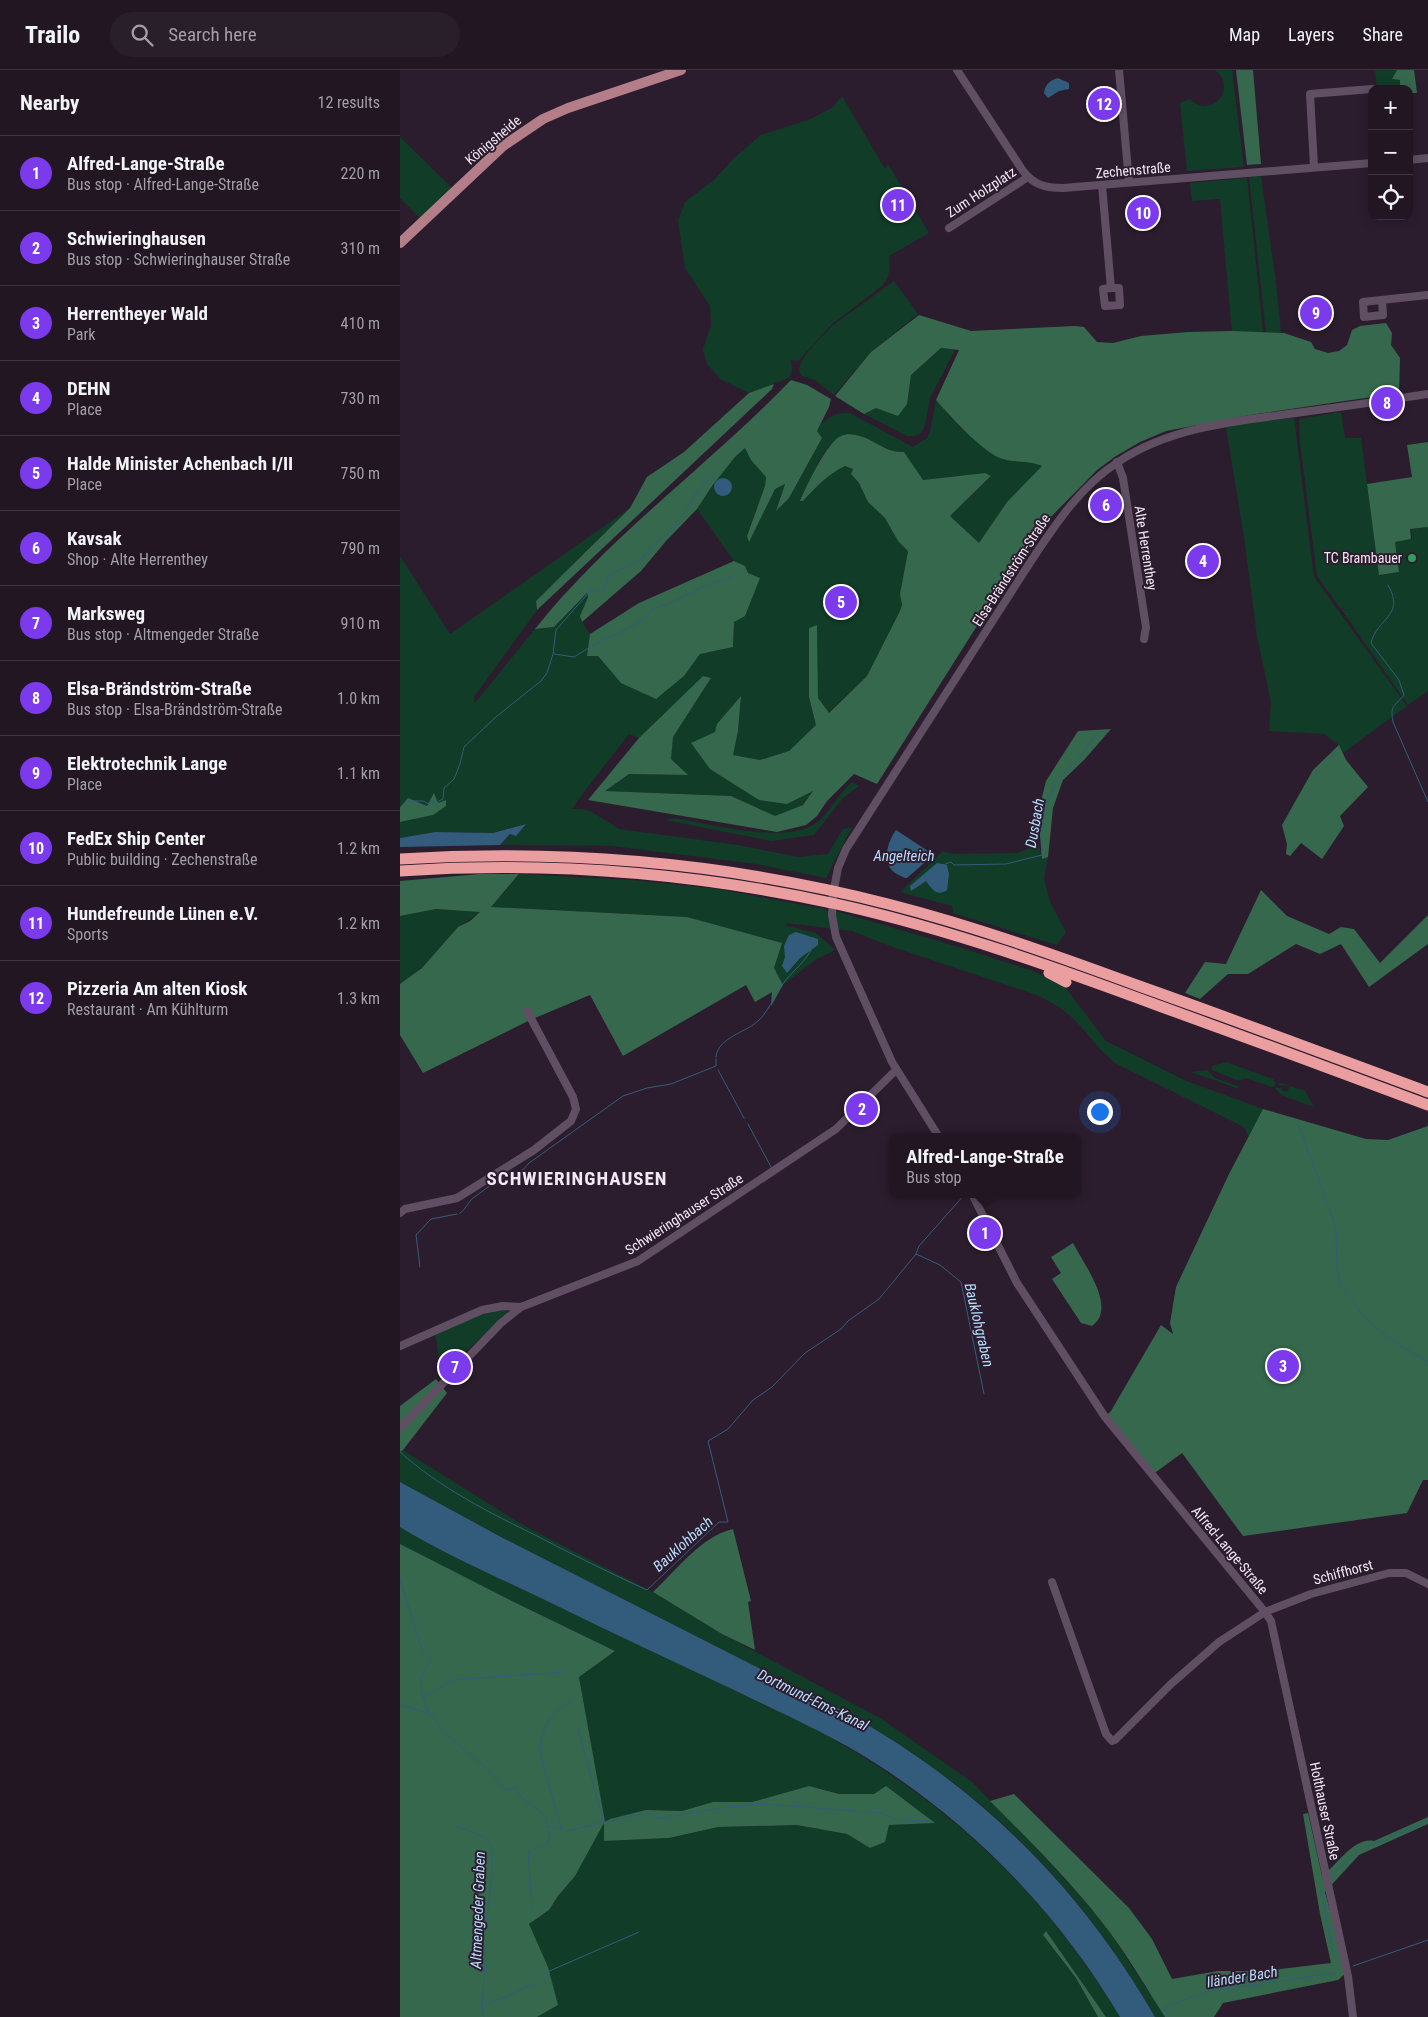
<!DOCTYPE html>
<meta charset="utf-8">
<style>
body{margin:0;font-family:"Roboto Condensed",sans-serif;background:#291f2a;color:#f1f3f6}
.controls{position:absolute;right:15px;top:15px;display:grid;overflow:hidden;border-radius:10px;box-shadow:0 2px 12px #0003}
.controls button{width:45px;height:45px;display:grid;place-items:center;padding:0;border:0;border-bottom:1px solid #3e3540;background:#211622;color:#f1f3f6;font:25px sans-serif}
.you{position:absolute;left:699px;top:1041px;width:18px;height:18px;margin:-12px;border:4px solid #fff;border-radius:50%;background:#1a73e8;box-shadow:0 0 0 8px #1a73e833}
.badge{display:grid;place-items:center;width:32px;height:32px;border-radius:50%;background:#7c3aed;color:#fff;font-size:16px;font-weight:700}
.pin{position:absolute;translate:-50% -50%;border:2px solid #fff;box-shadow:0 1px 5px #0006}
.popup{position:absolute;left:489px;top:1063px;width:192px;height:65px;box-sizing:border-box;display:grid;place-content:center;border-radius:10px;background:#211622;filter:drop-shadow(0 1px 4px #0005);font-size:16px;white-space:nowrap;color:#a29fa5}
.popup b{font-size:19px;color:#f1f3f6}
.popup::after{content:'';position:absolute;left:50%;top:100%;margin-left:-10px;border:10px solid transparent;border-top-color:#211622}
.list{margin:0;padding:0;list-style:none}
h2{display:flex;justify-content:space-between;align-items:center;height:65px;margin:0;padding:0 20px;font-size:21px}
h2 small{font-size:16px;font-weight:400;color:#a29fa5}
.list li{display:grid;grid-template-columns:32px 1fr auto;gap:15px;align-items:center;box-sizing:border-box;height:75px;padding:0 20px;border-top:1px solid #3e3540}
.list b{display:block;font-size:19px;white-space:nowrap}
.list p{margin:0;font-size:16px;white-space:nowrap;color:#a29fa5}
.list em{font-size:16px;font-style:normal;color:#a29fa5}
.icon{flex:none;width:28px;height:28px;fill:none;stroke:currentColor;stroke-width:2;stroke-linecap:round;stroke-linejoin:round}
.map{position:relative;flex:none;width:1028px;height:1947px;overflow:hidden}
header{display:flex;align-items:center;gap:30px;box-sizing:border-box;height:70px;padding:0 25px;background:#211622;border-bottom:1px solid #3e3540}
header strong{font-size:24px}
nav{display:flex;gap:28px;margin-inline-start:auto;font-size:18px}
.search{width:350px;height:45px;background:#291f2a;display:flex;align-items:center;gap:12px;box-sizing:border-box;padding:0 18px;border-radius:28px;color:#a29fa5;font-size:19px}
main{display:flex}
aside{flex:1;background:#211622}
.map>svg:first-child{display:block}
</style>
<header>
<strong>Trailo</strong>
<div class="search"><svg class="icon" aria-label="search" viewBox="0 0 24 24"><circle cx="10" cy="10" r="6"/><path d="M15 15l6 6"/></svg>Search here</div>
<nav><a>Map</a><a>Layers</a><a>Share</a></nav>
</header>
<main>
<aside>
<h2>Nearby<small>12 results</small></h2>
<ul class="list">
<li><span class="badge">1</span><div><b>Alfred-Lange-Straße</b><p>Bus stop · Alfred-Lange-Straße</p></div><em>220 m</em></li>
<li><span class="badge">2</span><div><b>Schwieringhausen</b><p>Bus stop · Schwieringhauser Straße</p></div><em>310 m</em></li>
<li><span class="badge">3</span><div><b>Herrentheyer Wald</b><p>Park</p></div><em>410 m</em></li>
<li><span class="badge">4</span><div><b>DEHN</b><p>Place</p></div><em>730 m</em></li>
<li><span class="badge">5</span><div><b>Halde Minister Achenbach I/II</b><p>Place</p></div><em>750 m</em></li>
<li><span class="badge">6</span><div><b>Kavsak</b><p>Shop · Alte Herrenthey</p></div><em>790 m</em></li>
<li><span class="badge">7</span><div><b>Marksweg</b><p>Bus stop · Altmengeder Straße</p></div><em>910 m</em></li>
<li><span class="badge">8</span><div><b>Elsa-Brändström-Straße</b><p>Bus stop · Elsa-Brändström-Straße</p></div><em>1.0 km</em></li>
<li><span class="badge">9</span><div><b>Elektrotechnik Lange</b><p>Place</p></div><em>1.1 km</em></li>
<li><span class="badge">10</span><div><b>FedEx Ship Center</b><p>Public building · Zechenstraße</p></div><em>1.2 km</em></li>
<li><span class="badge">11</span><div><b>Hundefreunde Lünen e.V.</b><p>Sports</p></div><em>1.2 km</em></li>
<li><span class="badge">12</span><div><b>Pizzeria Am alten Kiosk</b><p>Restaurant · Am Kühlturm</p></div><em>1.3 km</em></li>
</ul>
</aside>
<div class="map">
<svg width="1028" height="1947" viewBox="0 0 1028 1947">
<rect width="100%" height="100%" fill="#2c1d2e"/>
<g fill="#113c27" fill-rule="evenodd">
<path d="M 815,0 L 832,0 L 844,97 L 787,101 L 780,33 L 790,29 C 810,50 839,19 815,0 Z"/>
<polygon points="975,0 997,0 992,9 1001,10 1000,19 977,19"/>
<path d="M 442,26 L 485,99 L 488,94 L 529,163 L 489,186 C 490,197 490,206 483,215 L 431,255 L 398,291 L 391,290 L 392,300 L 389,308 L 349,323 L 320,309 L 307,294 L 303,279 L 311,256 L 310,236 L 285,198 L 278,151 L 285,132 L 314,110 L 335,87 L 361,65 L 411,49 L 433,37 Z"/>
<polygon points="0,67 52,118 21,149 0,128"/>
<polygon points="861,106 876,213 881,263 866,263 849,107"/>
<polygon points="847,108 862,251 863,264 832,262 820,129 792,131 790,113"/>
<path d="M 494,211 L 518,244 L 471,282 L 434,325 L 415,310 L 402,306 L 399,300 C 402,284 421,268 432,256 Z"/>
<polygon points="541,278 555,280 530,328 525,355 521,363 514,366 507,366 464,344 476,338 507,334 511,305"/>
<path d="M 536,330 L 557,354 L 584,377 L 602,389 L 624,390 L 642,396 L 607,432 L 579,473 L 550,446 L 591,407 L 585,403 L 523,410 L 504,382 C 490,383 480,375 468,369 C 428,351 414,402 403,431 C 416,417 428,404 445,396 L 453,399 L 451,404 L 459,413 L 468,432 L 485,448 L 498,471 L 508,481 L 500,524 L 502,535 L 500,541 L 467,606 L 428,643 L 418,628 L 417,555 L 409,558 L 409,627 L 416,655 L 389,681 L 360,690 L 332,685 L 338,661 L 341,627 L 315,662 L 291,674 L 387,734 L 414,720 L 403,735 L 375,747 L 331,726 L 204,721 L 229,704 L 287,705 L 271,689 L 273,667 L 311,608 L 303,606 L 239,668 L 229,664 L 184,722 L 172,739 L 183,739 L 192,742 L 219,759 L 338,775 L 398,787 L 428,784 L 443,759 L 452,757 L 426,808 L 356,794 L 212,776 L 100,775 L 111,764 L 125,754 L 93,763 L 35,762 L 0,768 L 0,752 L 33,745 L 39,733 L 27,736 L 8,728 L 0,737 L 0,486 L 50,564 L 230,438 L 136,531 L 137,540 L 74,627 L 75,633 L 135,559 L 154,557 L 187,523 L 188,527 C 180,546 178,547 190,564 L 187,586 L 198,586 L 221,613 L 284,606 L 300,584 L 333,577 L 334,552 L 359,509 L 348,503 L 345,496 L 334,491 L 297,439 C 311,417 326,395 346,377 L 351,390 L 366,407 L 365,416 L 347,465 L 375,419 L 385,414 L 376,440 L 389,428 L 422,368 L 416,360 C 426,348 434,342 450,343 L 513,377 L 527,368 L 530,361 Z"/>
<polygon points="941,342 945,368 961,368 979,505 999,502 995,472 1012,469 1011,459 1028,457 1028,621 1008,635 941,539 949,540 940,538 917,506 900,372 899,349"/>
<polygon points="894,348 914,507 1007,636 943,683 939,675 924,664 869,661 871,632 857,566 845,474 826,357 852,352"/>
<path d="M 452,712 L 459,716 L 443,728 L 414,765 L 371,771 L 265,750 L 275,748 C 312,754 390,777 420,750 C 432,739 439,723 452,712 Z"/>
<polygon points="639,775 642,789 648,787 644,808 650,832 666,862 657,875 553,843 552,836 500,822 543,781 551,784 617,783"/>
<polygon points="120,804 231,810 318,819 439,842 562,878 633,901 665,917 706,971 784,1010 863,1039 849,1067 844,1057 715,993 701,980 674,949 659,937 637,925 493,877 452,861 386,853 387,856 416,863 435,880 415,890 383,915 374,898 381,873 287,847 91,837"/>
<polygon points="36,839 81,842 58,857 22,898 0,914 0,846"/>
<polygon points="826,992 873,1009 876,1014 872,1017 846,1008 839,1011 812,1000 812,996"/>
<polygon points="807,1000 815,1008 838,1016 839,1019 791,1002"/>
<polygon points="879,1013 881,1013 905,1021 914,1037 881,1025 875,1018 882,1018 881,1020 887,1022 890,1016 878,1015"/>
<polygon points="103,1236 107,1243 41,1305 35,1261"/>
<path d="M 3,1380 L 123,1455 L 253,1522 L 322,1564 L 480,1648 L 572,1712 L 629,1770 L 681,1827 L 711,1864 L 765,1947 L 755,1947 C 677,1812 580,1717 445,1642 L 101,1467 L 0,1412 L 0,1382 Z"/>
<path d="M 0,1457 L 63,1491 L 411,1657 C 542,1726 644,1821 720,1947 L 706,1947 L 646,1861 L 643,1865 L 676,1908 L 698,1947 L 137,1947 L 158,1935 L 129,1854 L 149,1840 L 158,1826 L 175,1806 L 204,1752 L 179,1606 L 215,1581 L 12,1482 L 0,1474 ZM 409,1716 L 439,1724 L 474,1724 L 486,1717 L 534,1753 L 489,1755 L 471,1778 L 447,1764 L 398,1755 L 318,1757 L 269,1768 L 204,1771 L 246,1740 L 282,1741 L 313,1732 L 352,1732 Z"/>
</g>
<g fill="#36684d">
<polygon points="836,0 853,0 861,94 847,95"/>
<polygon points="997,0 1014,0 1017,23 1009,23 1009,19 1000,19 1000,10 992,9"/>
<path d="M 519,245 L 571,261 L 675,256 L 684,257 L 697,272 L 713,273 L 741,266 L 788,262 L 831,261 L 884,263 L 911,272 L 915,279 L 928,283 L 939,281 L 947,275 L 952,260 L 960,256 L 986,253 L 992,263 L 991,275 L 1000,288 L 999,323 L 850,345 L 766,361 L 740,372 L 716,386 L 697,400 L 637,461 L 477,714 L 454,704 L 427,731 L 417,746 L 406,755 L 377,762 L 188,730 L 239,668 L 303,606 L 311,608 L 273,667 L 271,689 L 288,705 L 229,704 L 205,721 L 331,726 L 375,746 L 403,735 L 413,721 L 387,734 L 359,730 L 310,699 L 291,673 L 315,662 L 317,654 L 341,626 L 338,661 L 333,685 L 360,690 L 389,681 L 416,655 L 409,627 L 409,558 L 417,555 L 418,628 L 429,643 L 467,606 L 500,541 L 502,535 L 500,524 L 508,481 L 498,471 L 485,448 L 468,432 L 459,413 L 451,404 L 453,399 L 445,396 C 428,404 416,417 403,431 L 400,431 C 407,415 427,372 441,366 C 450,362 460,366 468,369 C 480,375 490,383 504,382 L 523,410 L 585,403 L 591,406 L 550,446 L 579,473 L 607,432 L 642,396 C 628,390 616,393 603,389 C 584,384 549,345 536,330 L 559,280 L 541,278 L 511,305 L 507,334 L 498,346 L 476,338 L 464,344 L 435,326 L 471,282 Z"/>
<path d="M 391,310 L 407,315 L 431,329 L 429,337 L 417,361 L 422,368 L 389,428 L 376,441 L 385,414 L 375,419 L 349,472 L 347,466 L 365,416 L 366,407 L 351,390 L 345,378 L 335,387 L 312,416 L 297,439 L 266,471 L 241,501 L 182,552 L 180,546 L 188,527 L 187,523 L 154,557 L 135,559 C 209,466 309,395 391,310 Z"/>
<polygon points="374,314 372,319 137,540 136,531 230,438 247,407 284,382 349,323"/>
<polygon points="1028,372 1028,457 1010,459 1011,469 995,472 999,502 979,505 967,414 1012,407 1007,375"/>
<polygon points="334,491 345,496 348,503 360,508 345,546 334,552 333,577 300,584 284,606 256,629 221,613 198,586 187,586 190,564 239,533"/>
<polygon points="711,659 684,690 663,710 653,738 648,787 642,789 638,743 646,711 678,661"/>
<polygon points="939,675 946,690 968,717 940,746 944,756 922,789 901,773 890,786 886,784 887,774 882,755 913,700"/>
<polygon points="34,723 38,733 46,730 46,736 33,745 0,752 0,737 8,728 27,736"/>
<polygon points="80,804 119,804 91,837 287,847 382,873 374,898 383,915 371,936 372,922 355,932 346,915 223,986 190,925 130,950 23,1003 0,965 0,914 22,898 58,857 70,851 80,842 36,839 0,846 0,811"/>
<polygon points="861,820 887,846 929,864 941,857 954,859 980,893 1028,845 1028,874 969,917 941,874 920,884 896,874 848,904 828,904 800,929 785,923 805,892 826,894"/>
<polygon points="863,1039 966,1069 988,1070 1028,1056 1028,1410 1023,1410 1007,1443 843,1466 782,1383 752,1405 705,1347 711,1341 761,1255 773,1264 770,1253 776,1217 829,1104"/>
<path d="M 673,1173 C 683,1193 718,1238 692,1256 L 681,1253 L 652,1209 L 661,1203 L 651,1187 Z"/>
<polygon points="36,1309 47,1323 3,1380 0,1382 0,1336"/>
<path d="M 333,1459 L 351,1531 L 348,1532 L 355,1580 L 322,1564 L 253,1522 C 278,1499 300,1467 333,1459 Z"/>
<polygon points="0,1474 112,1531 215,1581 179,1607 205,1752 210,1749 246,1740 282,1741 313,1732 352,1732 409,1716 439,1724 474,1724 486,1716 535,1753 489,1755 485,1772 470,1778 447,1764 397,1755 318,1757 269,1768 204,1771 204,1753 175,1806 158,1826 149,1840 129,1854 148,1897 158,1935 137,1947 0,1947"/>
<path d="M 614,1724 L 729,1838 L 752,1869 L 772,1909 L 818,1901 L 863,1901 L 931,1893 L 920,1844 L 903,1744 L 908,1743 L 922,1806 C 937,1796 953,1767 974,1771 L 1028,1747 L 1028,1754 L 959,1785 L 925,1822 L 947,1902 L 938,1910 L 823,1933 L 814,1947 L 765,1947 C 747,1919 730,1890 711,1864 C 675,1816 632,1773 590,1731 Z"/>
<polygon points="646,1861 706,1947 698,1947 676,1908 643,1865"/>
</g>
<g fill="#335c7c">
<path d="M 658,8 L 669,13 L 669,19 L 659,21 L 648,28 L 644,23 C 645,15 650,10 658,8 Z"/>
<circle cx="323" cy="417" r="9"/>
<polygon points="126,754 116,766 110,764 100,775 0,777 0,768 35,762 93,763"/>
<path d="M 496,760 L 531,783 L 531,787 L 507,808 L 505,808 C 501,806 493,803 491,799 C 482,788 489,770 496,760 Z"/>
<path d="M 537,793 L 547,795 L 549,804 L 547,820 C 537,827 532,819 526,811 L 511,821 L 510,816 Z"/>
<polygon points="396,862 418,869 418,875 400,888 387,903 382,896 385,887 384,876 389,865"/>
<path d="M 0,1412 L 101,1467 L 445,1642 C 577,1715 679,1815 755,1947 L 720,1947 C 660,1845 575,1757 475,1693 C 431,1665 383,1644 336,1621 C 273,1591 210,1562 147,1531 C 98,1507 47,1486 0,1457 Z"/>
</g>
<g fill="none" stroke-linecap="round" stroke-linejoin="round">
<g stroke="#335c7c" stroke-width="1">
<path d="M 988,515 C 1006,546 977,548 971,573 L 999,610 L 1004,625 C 994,637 990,635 993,652 L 1028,732"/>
<path d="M 154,584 L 174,587 C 183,582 191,576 200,571 C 216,563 244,555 252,539 C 274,533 292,522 312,513 C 319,510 327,510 334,505"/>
<polyline points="0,738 8,731 23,731 31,735 43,729 44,718 54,709 60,694 64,677 97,646 141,611 147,603 153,584 156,560 190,521 203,521 209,505 242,489 251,476 268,463 285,442 296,423 316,404"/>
<polyline points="543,795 551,792 554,795 606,794 642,785 642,756 645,736 656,712 681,686 697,663"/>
<path d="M 316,987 C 317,970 341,963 353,955 C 368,945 374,925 385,911 C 394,900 406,891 412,878"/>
<polyline points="318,1000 344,1048"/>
<polyline points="348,1054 371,1097"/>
<polyline points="898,1054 927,1132"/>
<polyline points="929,1138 936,1159 937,1199 941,1216"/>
<path d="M 60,1143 C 67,1139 68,1130 76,1126 C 85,1119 96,1111 106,1107 C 116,1102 122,1103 129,1093 L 223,1026 L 247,1018 L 271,1014 L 316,996 L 316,989"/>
<polyline points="516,1184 540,1195 561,1212 584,1324"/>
<polyline points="20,1197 16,1165 31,1149 57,1144"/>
<polyline points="945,1221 950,1228"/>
<path d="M 952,1231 C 970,1257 995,1274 1024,1289"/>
<polyline points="1026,1290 1028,1291"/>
<path d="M 0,1382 C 40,1418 90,1443 137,1466 C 173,1485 210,1503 247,1520 L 319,1452 L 328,1452 L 308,1371 L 328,1359 L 353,1330 L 372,1317 L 405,1283 L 441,1259 L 448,1251 L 479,1229 L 516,1184 L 519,1176 L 565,1124"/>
<polyline points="0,1509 22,1580 29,1585"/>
<path d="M 31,1590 C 28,1595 23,1601 22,1607 C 14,1645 62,1677 86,1698 C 94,1705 98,1715 108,1720 L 115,1717 L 121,1727 L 145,1745 L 147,1756 L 161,1758 L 167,1761 L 234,1745 L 251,1743 L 257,1749 L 327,1737 L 366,1734 L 481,1743 L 498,1750 L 531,1751"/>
<polyline points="23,1628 53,1610 164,1602"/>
<polyline points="0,1635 28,1643"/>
<polyline points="178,1658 203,1751"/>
<path d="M 56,1756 L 87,1768 C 100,1784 85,1849 83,1872 L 86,1877 L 82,1938 L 84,1947"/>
<path d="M 161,1758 L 140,1683 C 140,1661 150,1641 171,1632"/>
<path d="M 931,1806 L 959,1779 L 979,1771 L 984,1772 C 994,1763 1006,1760 1019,1756 L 1023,1751 L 1028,1750"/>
<polyline points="921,1819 934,1887"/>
<polyline points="132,1836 128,1782 148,1774 150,1768 147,1756"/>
<polyline points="953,1896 1028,1870"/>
<polyline points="141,1907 147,1902 239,1862"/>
<polyline points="84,1936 134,1914"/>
<polyline points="768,1947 764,1938 804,1922 935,1903"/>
</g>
<g stroke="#604f63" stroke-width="8">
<path d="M 557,0 L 623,101 C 634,115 645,118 663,118 L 972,93"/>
<polyline points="719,0 729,112"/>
<polyline points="1009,90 1028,88"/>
<polyline points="914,97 910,24 972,19"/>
<polyline points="702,115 711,218 703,219 705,236 720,235 719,218 711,218"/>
<polyline points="549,158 628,107"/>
<polyline points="982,230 983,245 964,247 963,232 1028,225"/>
<polyline points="717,392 723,408 746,557 744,569"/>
<path d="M 539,1067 L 492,992 L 436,867 L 432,845 L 433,824 L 438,798 L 446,779 L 633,488 C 657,452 681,416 718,392 C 770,357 836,351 896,343 C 940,337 984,331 1028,324"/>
<polyline points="572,1124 617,1213 705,1347 865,1542 871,1551 948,1906 953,1947"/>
<polyline points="0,1143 5,1139 57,1128 134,1080 171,1051 176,1039 173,1027 127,941"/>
<polyline points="0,1276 82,1240 103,1236 121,1237 238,1191 436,1059 496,1000"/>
<polyline points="0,1358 101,1253 121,1237"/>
<polyline points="652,1512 706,1664 712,1671 715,1670 771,1614 819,1572 865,1542 911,1524 989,1503 1006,1503 1028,1514"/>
</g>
<polyline stroke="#b37e88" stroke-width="10" points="0,173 103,76 143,49 168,38 281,0"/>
<g stroke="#eb9ea0" stroke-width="11">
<path d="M 0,789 C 164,779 329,793 488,834 C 574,856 658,886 742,917 C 838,951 933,987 1028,1022"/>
<path d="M 0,801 C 148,791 296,803 441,835 C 551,860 657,898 762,937 C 851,969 939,1002 1028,1035"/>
<polyline points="649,903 666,912"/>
</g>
</g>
<circle fill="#2e9e5b" stroke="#2c1d2e" stroke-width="2" cx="1012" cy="488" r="5"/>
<g text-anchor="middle" stroke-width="4" stroke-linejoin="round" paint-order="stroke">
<g font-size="14" fill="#f2e8f4" stroke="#2c1d2e">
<text transform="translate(93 70) rotate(-40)" y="5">Königsheide</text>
<text transform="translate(733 100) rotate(-5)" y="5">Zechenstraße</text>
<text transform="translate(581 122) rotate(-33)" y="5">Zum Holzplatz</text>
<text transform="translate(746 478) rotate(81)" y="5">Alte Herrenthey</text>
<text transform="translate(611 500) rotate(-57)" y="5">Elsa-Brändström-Straße</text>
<text transform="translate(284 1144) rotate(-33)" y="5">Schwieringhauser Straße</text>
<text transform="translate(830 1480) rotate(50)" y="5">Alfred-Lange-Straße</text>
<text transform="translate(943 1502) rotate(-15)" y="5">Schiffhorst</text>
<text transform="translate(925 1741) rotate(78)" y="5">Holthauser Straße</text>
</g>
<g font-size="14" fill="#f2e8f4" stroke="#2c1d2e" text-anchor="end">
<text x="1002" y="493">TC Brambauer</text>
</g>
<g font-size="15" font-style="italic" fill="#b6ddfd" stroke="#2c1d2e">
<text transform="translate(635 753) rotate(-80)" y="5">Dusbach</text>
<text x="504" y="791">Angelteich</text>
<text transform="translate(579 1255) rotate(77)" y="5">Bauklohgraben</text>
<text transform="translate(283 1474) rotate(-42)" y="5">Bauklohbach</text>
<text transform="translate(413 1630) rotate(26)" y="5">Dortmund-Ems-Kanal</text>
<text transform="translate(78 1840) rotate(-88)" y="5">Altmengeder Graben</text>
<text transform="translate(842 1907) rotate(-9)" y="5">Iländer Bach</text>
</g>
<g font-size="19" font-weight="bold" letter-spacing="1" fill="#f2e8f4" stroke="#2c1d2e">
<text x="177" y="1115">SCHWIERINGHAUSEN</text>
</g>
</g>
</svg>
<div class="controls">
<button>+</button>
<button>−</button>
<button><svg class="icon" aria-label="locate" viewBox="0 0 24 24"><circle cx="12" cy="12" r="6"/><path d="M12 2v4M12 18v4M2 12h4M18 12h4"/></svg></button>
</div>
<div class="you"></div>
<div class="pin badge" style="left:585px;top:1163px">1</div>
<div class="popup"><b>Alfred-Lange-Straße</b>Bus stop</div>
<div class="pin badge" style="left:462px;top:1039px">2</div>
<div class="pin badge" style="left:883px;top:1296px">3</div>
<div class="pin badge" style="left:803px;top:491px">4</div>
<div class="pin badge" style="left:441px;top:532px">5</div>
<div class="pin badge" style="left:706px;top:435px">6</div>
<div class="pin badge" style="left:55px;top:1297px">7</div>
<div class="pin badge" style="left:987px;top:333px">8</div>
<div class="pin badge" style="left:916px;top:243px">9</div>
<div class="pin badge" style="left:743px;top:143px">10</div>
<div class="pin badge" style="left:498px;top:135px">11</div>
<div class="pin badge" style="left:704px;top:34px">12</div>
</div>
</main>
